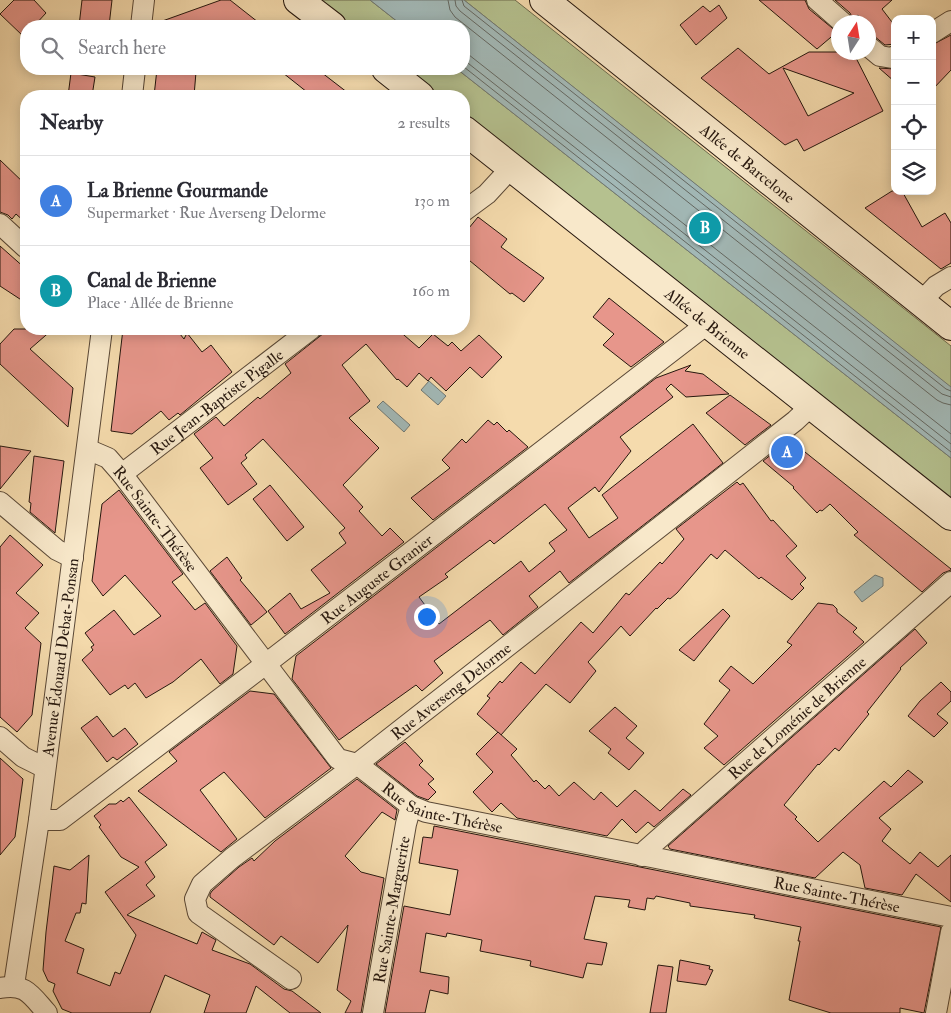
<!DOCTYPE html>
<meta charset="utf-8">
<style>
body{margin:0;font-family:"IM FELL Double Pica",serif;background:#f7f7f7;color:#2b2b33}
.controls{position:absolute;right:15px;top:15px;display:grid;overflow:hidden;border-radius:10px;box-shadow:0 2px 12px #0003}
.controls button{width:45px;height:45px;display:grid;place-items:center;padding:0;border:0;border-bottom:1px solid #e1e1e2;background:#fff;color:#2b2b33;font:25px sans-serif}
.compass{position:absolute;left:831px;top:15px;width:45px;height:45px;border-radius:50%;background:#fff;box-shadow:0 2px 12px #0003;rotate:12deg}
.you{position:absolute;left:426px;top:616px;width:18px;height:18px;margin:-12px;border:4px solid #fff;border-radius:50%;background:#1a73e8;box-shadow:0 0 0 8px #1a73e833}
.badge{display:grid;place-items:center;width:32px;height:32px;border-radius:50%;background:#8f2418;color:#fff;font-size:16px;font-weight:700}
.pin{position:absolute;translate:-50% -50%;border:2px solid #fff;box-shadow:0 1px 5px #0006}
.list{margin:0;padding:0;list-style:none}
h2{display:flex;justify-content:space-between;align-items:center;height:65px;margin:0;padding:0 20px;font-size:21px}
h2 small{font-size:16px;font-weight:400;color:#7c7c81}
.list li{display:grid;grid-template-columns:32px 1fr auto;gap:15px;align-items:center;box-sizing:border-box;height:90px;padding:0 20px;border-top:1px solid #e1e1e2}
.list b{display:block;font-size:19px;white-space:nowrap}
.list p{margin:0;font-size:16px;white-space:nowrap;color:#7c7c81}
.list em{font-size:16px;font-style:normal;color:#7c7c81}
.icon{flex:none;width:28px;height:28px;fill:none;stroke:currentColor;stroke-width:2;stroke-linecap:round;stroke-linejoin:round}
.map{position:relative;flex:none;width:951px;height:1013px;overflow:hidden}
.search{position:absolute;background:#fff;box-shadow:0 2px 12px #0003;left:20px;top:20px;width:450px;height:55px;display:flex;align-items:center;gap:12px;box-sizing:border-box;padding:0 18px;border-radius:20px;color:#7c7c81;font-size:19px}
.panel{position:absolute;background:#fff;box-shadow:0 2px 12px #0003;left:20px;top:90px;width:450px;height:245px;border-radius:20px}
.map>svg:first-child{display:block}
</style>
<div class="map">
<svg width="951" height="1013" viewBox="0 0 951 1013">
<rect width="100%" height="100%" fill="#f5dbad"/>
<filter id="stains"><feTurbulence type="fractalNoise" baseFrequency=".004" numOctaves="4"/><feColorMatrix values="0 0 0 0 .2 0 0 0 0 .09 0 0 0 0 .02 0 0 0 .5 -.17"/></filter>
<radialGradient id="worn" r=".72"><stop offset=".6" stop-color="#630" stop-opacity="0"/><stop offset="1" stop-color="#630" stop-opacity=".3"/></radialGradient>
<g fill="#b5c18f" stroke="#6e6c4e">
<polygon points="319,0 370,0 403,26 352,26"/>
<polygon points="464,0 515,0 951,346 951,388"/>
<polygon points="406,69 457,69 951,458 951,498 464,114 464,96 441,96"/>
</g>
<g fill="#a2b8b6" stroke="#707873">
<polygon points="370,0 464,0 951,387 951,458 457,69 464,69 464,26 403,26"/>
<polygon points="429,381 446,396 438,405 421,390"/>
<polygon points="383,401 410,425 404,432 377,407"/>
<polygon points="875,575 883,578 883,586 862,602 854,592"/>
</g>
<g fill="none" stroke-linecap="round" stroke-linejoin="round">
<g stroke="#646862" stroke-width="1">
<polyline points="448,0 450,10 455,17 937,400 943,403 951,405"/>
<polyline points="455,0 456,6 460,11 942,394 951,397"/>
<polyline points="462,0 464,6 946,389 951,391"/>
<polyline points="464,51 951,434"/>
<polyline points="464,60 951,444"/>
<polyline points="464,67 951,452"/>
</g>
</g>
<g fill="#e7968b" stroke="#26170e" fill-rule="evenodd">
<polygon points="14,0 34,0 46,13 34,26 26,26 26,33 23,36 0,14"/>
<polygon points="82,0 112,0 109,26 79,26"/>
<polygon points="221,0 230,0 263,26 225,26 222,24 216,26 155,26 154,24"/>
<polygon points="759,0 805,0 809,9 837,32 817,49"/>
<polygon points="835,0 892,0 882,9 895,26 895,44 885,45 874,36 868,29 868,22 863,22 858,15 853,19 850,13"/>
<polygon points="719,5 727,18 696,45 680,25 703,6 710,12"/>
<polygon points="951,35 951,70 932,90 932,45"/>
<path d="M 738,48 L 769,74 L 809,52 L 853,52 L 883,111 L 804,151 L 797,139 L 785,145 L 701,78 ZM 783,68 L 854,93 L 808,116 Z"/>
<polygon points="879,68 895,69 895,82"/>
<polygon points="157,69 186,69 186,71 196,72 194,96 154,96"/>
<polygon points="278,69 317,69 352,96 312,96"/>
<polygon points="71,73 95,77 92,96 68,96"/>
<polygon points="0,160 26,185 26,223 16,214 12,219 8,215 0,212"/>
<polygon points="892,191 902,191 922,227 945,213 951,223 951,263 941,269 865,208"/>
<polygon points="478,217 507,239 501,247 544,278 524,302 512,293 510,294 464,256 464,234"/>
<polygon points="0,246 26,269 26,303 0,286"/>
<polygon points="609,298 664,342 631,367 603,345 614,334 593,317"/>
<polygon points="14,329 53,329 30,349 73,388 68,427 0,364 0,344"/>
<polygon points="123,329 132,331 132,329 176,329 184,339 187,333 202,352 211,345 232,372 180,415 178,413 169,420 161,411 132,434 111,431"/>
<polygon points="329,329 397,329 419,348 433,334 448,346 452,342 461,351 479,335 502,357 482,378 470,367 446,391 431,377 428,381 419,373 407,387 398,379 397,380 366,344 342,365 370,401 349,418 379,448 343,485 363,507 359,511 382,536 390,528 404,542 285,634 268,611 290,593 301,609 330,593 311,570 346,543 339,533 345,528 263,439 245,455 247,458 241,463 257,484 228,505 200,468 213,458 194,434 216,417 224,426 258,397 260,399 291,373 285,364"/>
<path d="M 691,365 L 685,371 L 703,374 L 729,394 L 686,397 L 671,384 L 666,389 L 673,397 L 620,437 L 631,451 L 599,492 L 595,487 L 568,508 L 589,538 L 618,518 L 602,495 L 693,424 L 723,463 L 569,583 L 560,571 L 529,596 L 538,607 L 503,635 L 490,620 L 434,661 L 443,673 L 422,691 L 416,685 L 339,740 L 292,679 L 296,656 L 656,378 ZM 545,504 L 567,530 L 549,543 L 555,551 L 529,572 L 521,561 L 439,624 L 419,597 L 448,577 L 445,574 L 490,540 L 494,544 Z"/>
<polygon points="730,395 771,425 745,445 706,413"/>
<polygon points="488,420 494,425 497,422 507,432 509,430 528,447 433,520 411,498 450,468 442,460 462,439 466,443"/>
<polygon points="790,440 951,569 951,570 943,573 922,592 854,535 858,532 830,504 822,511 820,510 817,513 793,488 794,487 763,461"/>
<polygon points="0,446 31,451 0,489"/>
<polygon points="34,456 64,461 55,533 30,512 31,503 29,502"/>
<polygon points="737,482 740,485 743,483 771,521 773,520 797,546 786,556 806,578 800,584 804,588 792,600 761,577 759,579 725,550 717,559 711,554 677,593 670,599 668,598 657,609 656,608 630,636 621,626 588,662 596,671 570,703 546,684 501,735 477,714 490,698 487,696 500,681 502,683 521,662 535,674 581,622 593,633 626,593 629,595 660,562 662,564 684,539 676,529"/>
<polygon points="270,485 304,527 287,541 253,499"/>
<polygon points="119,490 183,574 172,582 195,610 205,603 237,646 233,674 220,684 201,659 173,682 146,698 135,683 128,689 125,685 110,695 82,660 93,650 91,647 94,645 85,633 114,610 134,635 161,616 125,575 103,596 92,581 102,504"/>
<polygon points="10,535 43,565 16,593 39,613 25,628 41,643 32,715 17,732 0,717 0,547"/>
<polygon points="227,557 242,578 240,580 267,612 251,625 210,571"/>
<polygon points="818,603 833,605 837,609 837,612 857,628 853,632 864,642 724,765 704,748 718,736 704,724 730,690 719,681 731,666 753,684 792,645 787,642"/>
<polygon points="723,609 730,616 694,661 679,650"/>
<polygon points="915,629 927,643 900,668 901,669 867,712 869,714 839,751 835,748 819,765 818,764 784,805 797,817 795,819 818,842 884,781 891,787 908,770 923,782 879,818 891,829 882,841 910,864 920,852 938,867 951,855 951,902 916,874 902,895 865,888 860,865 843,852 815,878 670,849 668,846"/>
<polygon points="941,682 951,692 951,701 937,714 948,723 934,737 908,716 920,701"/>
<polygon points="250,691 274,694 331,768 265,818 224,772 200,790 237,839 221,852 138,791 177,761 169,752"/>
<polygon points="615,707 637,726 626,738 644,753 629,770 608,753 611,749 589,731"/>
<polygon points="97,716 113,737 125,728 138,744 117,760 113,757 107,762 81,728"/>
<polygon points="498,732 517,749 511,755 534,782 536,780 545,789 549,785 559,796 574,782 594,800 601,792 617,807 635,790 660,811 683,789 691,795 654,827 648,822 636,833 622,819 607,836 517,818 501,803 492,812 473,792 493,772 476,754"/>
<polygon points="405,742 423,761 419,765 434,779 428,784 436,792 428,800 417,796 376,764"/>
<polygon points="0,758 23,779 15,837 0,855"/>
<polygon points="357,779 397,810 395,820 382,812 345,856 361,872 384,878 361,1013 345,1013 351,1001 337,990 348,925 318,963 281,936 274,945 210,897 210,894 212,891 239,867 252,858 254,861 275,841"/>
<polygon points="129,797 167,845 145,862 155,877 146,885 155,896 127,915 197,944 202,932 216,940 212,950 250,964 284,989 292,991 321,1013 290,1013 256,986 246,1013 204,1013 210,995 165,975 150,1013 72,1013 62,1009 53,991 55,984 48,981 43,970 46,932 54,866 70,870 89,855 86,904 82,903 80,913 76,913 65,941 84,949 77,973 110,986 115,972 120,974 136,935 105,892 139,867 121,857 99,827 101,825 94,816 109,804 116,804 121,800 123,802"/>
<polygon points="434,826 941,927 924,1013 900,1008 900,1013 831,1013 789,1000 800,941 798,941 801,927 754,918 755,915 690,906 690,903 656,896 654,899 647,898 645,910 628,907 630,900 595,896 584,939 607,943 602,965 587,963 583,978 530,966 531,961 480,951 482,940 447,933 446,937 426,933 420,972 449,977 448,994 430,990 425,1013 385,1013 404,906 450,915 458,870 419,863 423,837 432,838"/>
<polygon points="680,960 710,966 709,969 713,970 706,985 677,981"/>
<polygon points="658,965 673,967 666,1013 650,1013"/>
</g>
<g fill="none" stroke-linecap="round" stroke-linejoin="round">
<g stroke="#5a4836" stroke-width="22">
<g id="minor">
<polyline points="817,0 842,22"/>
<polyline points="141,26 144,0"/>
<polyline points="932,33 951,21"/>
<polyline points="868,46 880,56 892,58 895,56"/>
<polyline points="132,96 135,69"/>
<polyline points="464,211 487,194 511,168"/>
<polyline points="0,224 26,248"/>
<polyline points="921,302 936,286 951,277"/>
<path id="s1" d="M 87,449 L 108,458 L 122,474 L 338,759 L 357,764 L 411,806 L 426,812 L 951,917"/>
<path id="s2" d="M 122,474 L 311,329"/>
<polyline points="0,502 57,550 73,558"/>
<polyline points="0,737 23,757 45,768"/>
<path id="s3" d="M 39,820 L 60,820 L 267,663 L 707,324"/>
<path id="s4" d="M 642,856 L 646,850 L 951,582"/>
<path id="s5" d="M 291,979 L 198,913 L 195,899 L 202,884 L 232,858 L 357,764 L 795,421 L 811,406"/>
<path id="s6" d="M 14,985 L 39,820 L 102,329"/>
<path d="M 0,988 C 26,983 31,995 47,1013"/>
<path id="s7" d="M 373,1013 L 406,824 L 411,806"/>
<polyline points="936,1013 951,932"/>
</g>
</g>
<g stroke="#26170e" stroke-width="30">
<g id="secondary">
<polyline points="298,0 332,26"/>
<path id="s8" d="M 544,0 L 951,326"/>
<polyline points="386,69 420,96"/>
<path id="s9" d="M 464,130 L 951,516"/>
</g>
</g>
<use href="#minor" stroke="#f8e8ca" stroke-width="20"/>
<use href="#secondary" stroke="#f8e8ca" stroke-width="28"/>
</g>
<g text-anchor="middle" stroke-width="5" stroke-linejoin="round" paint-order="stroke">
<g font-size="16" fill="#26170e" stroke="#f8e8ca">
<text dy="6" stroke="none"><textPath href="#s8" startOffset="261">Allée de Barcelone</textPath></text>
<text dy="6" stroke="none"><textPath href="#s9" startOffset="311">Allée de Brienne</textPath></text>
<text dy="6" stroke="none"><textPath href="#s2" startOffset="119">Rue Jean-Baptiste Pigalle</textPath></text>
<text dy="6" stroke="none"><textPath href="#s1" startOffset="100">Rue Sainte-Thérèse</textPath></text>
<text dy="6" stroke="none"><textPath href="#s3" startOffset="419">Rue Auguste Granier</textPath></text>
<text dy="6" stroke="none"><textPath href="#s6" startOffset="331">Avenue Édouard Debat-Ponsan</textPath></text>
<text dy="6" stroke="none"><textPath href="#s5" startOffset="460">Rue Averseng Delorme</textPath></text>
<text dy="6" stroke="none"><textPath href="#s4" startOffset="208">Rue de Loménie de Brienne</textPath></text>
<text dy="6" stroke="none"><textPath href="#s1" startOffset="520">Rue Sainte-Thérèse</textPath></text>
<text dy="6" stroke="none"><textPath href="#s1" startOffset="925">Rue Sainte-Thérèse</textPath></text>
<text dy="6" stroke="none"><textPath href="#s7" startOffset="105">Rue Sainte-Marguerite</textPath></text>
</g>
</g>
<rect width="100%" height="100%" filter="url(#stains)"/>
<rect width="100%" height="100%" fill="url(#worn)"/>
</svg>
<div class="controls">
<button>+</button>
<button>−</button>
<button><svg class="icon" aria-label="locate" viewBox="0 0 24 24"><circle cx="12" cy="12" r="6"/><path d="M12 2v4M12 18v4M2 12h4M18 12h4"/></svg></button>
<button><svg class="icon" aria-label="layers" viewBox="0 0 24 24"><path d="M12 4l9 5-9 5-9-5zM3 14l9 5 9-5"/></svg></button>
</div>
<svg class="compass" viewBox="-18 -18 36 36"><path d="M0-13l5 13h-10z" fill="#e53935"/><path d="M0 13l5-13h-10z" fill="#7c7c81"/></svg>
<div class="you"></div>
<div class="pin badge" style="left:787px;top:452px;background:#3f7fe0">A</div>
<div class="pin badge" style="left:705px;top:228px;background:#0f9aa8">B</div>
<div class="search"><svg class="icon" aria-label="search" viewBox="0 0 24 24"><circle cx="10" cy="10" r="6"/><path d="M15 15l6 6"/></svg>Search here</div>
<section class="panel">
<h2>Nearby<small>2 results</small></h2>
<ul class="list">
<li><span class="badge" style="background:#3f7fe0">A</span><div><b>La Brienne Gourmande</b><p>Supermarket · Rue Averseng Delorme</p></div><em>130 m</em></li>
<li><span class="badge" style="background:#0f9aa8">B</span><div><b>Canal de Brienne</b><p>Place · Allée de Brienne</p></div><em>160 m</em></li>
</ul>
</section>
</div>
